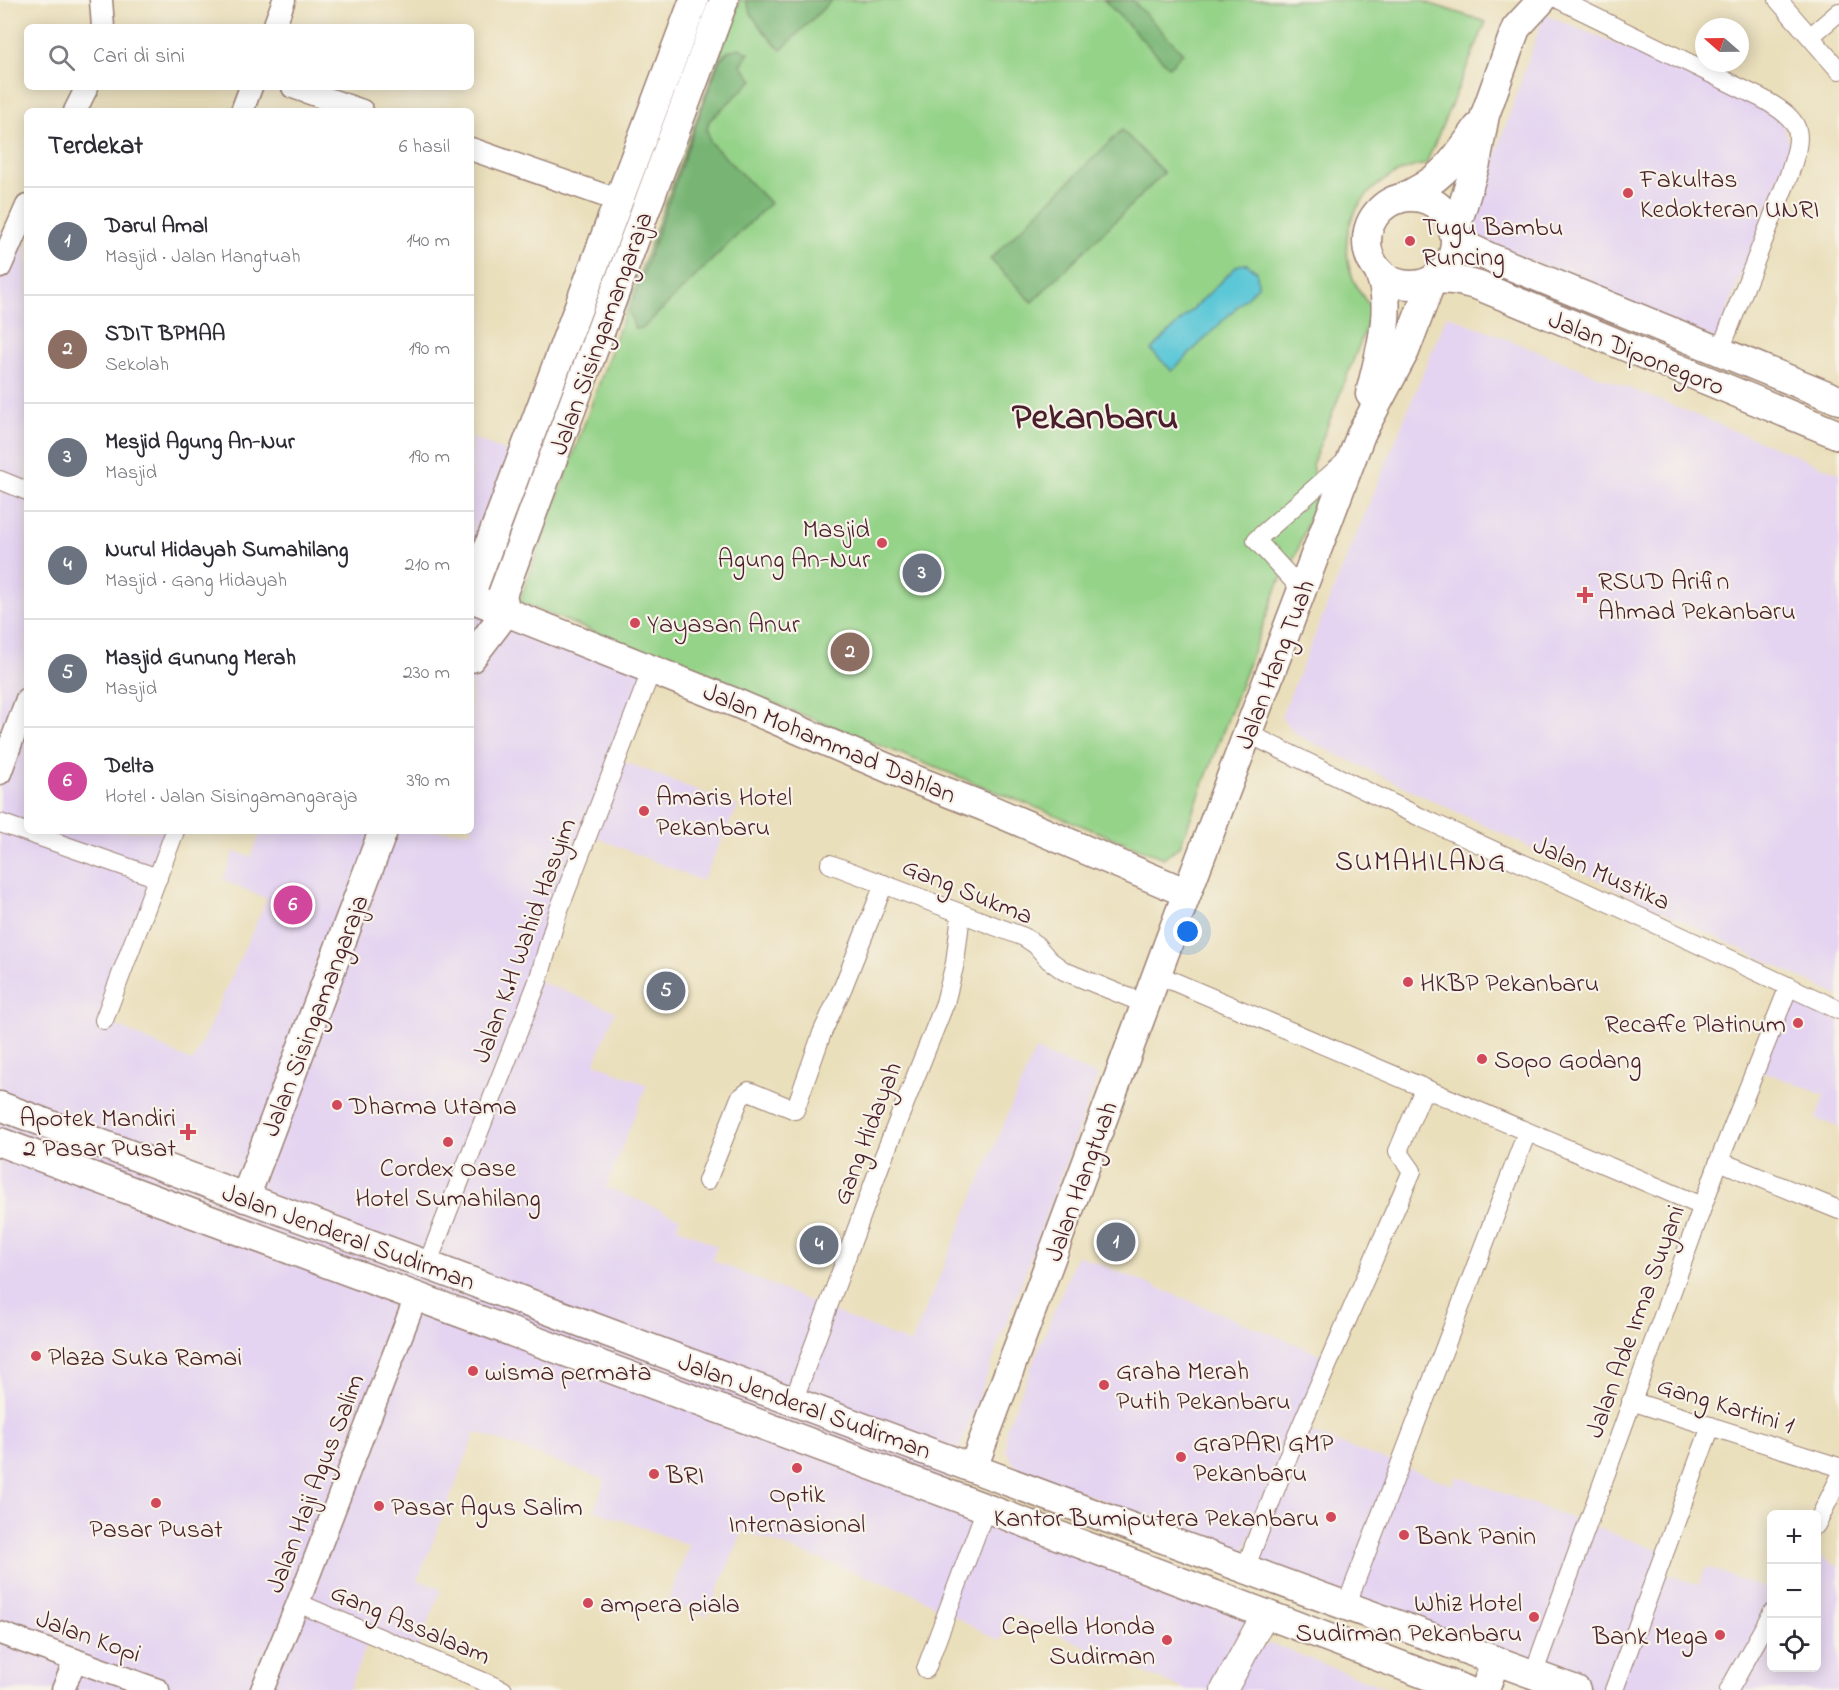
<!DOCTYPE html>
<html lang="id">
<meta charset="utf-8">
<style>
body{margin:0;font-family:"Indie Flower",sans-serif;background:#f7f7f7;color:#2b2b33}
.controls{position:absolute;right:18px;bottom:18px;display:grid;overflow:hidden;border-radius:9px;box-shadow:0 3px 15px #0003}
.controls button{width:54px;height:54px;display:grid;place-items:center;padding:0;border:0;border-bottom:2px solid #e1e1e2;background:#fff;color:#2b2b33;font:30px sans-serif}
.compass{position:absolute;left:1695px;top:18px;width:54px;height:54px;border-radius:50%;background:#fff;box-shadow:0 3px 15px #0003;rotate:290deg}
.you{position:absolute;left:1188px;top:932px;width:21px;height:21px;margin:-15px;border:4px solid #fff;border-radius:50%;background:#1a73e8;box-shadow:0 0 0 9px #1a73e833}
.badge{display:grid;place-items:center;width:39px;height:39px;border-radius:50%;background:#db2777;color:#fff;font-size:20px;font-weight:700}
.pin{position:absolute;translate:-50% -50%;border:3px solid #fff;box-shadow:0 2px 6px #0006}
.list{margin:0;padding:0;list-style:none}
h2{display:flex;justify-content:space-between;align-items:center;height:78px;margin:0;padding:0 24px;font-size:26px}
h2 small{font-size:20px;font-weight:400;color:#7c7c81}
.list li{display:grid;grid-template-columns:39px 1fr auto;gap:18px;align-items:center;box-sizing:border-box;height:108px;padding:0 24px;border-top:2px solid #e1e1e2}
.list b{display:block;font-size:22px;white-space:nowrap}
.list p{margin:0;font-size:20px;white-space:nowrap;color:#7c7c81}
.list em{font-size:20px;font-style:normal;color:#7c7c81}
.icon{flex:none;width:33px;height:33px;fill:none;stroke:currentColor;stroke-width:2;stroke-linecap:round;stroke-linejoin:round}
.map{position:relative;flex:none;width:1839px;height:1690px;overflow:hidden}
.search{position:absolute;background:#fff;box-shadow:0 3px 15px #0003;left:24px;top:24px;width:450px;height:66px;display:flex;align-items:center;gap:15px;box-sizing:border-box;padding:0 21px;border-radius:9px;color:#7c7c81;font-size:22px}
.panel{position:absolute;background:#fff;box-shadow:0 3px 15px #0003;left:24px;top:108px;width:450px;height:726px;border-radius:9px}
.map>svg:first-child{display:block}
</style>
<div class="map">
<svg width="1839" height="1690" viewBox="0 0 1839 1690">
<rect width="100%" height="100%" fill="#f7f3e8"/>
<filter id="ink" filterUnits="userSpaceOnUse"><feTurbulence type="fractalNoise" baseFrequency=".0167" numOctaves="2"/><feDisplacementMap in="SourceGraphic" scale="12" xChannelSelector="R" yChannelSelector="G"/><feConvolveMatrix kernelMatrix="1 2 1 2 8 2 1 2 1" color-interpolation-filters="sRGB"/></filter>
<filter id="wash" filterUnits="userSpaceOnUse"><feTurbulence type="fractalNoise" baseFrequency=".008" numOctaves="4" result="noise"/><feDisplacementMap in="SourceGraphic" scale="24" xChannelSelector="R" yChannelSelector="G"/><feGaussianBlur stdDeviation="1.35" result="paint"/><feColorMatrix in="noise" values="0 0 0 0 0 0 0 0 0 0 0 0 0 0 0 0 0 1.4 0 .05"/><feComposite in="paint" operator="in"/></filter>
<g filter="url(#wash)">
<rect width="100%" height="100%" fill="#eadfbb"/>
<g fill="#e4d3f1">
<polygon points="1544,14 1756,103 1782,122 1790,144 1783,167 1716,340 1481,239 1477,234 1474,226 1474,218"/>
<polygon points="0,232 27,244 27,831 173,831 107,1021 193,1062 267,899 223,880 234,851 251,857 261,831 471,831 471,598 657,670 617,759 738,806 702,881 588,834 538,981 615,1011 595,1063 647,1085 606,1187 680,1218 677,1227 717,1246 712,1260 911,1344 1035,1050 1098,1076 947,1483 1259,1600 1211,1690 1185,1690 1014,1615 1000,1641 912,1593 743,1531 707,1616 668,1601 689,1545 594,1510 605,1480 476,1432 418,1580 441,1589 419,1648 372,1630 349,1690 0,1690"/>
<polygon points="1447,315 1839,473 1839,996 1297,735 1281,717"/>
<polygon points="471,437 522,458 471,593"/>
<polygon points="1788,997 1839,1021 1839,1127 1816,1119 1824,1095 1760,1070"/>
<polygon points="1077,1255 1325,1356 1243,1554 1016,1467 1006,1451 1006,1429"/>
<polygon points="1303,1430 1453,1485 1457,1476 1663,1552 1656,1571 1699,1585 1706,1567 1771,1591 1772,1668 1816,1668 1817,1556 1839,1566 1839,1690 1567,1690 1251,1562"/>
<polygon points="1272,1644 1390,1690 1231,1690 1254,1649"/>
</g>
<path fill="#95d389" stroke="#70795a" stroke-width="1.5" d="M 740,0 L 1419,0 L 1486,22 L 1426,164 C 1374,173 1335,215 1350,270 C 1354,285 1363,298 1373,310 L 1312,465 L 1318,495 L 1293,563 L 1280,580 L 1180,846 L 1163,858 L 519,602 Z"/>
<g fill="#78b575" stroke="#616a50" stroke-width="1.5">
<path d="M 746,0 L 832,0 L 781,50 C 768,36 751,20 746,0 Z"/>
<polygon points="1104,0 1132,0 1183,53 1169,67"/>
<polygon points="739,48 749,53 741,65 753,80 709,121 707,130 710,142 770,203 643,328 635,329 629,312 719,61 728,51"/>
<polygon points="1122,130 1164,173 1032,302 990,259"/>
</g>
<polygon fill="#5cc7d7" stroke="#537381" stroke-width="1.5" points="1247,264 1257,272 1258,286 1172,371 1151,350 1238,265"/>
</g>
<g filter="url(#ink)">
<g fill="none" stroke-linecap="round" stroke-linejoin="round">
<g stroke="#9a7f73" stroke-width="20">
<g id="minor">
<path d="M 1560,0 L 1763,99 C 1805,123 1803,132 1789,175 L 1720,351"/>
<polyline points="1778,0 1839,70"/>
<polyline points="1811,36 1839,12"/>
<polyline points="0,480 27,491"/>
<polyline points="1302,590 1256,540 1347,460"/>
<polyline points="1247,733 1420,817 1625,910 1839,1010"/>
<polyline points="0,823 158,878"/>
<polyline points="830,864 1024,937 1036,945 1049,960 1064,971 1145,1004"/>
<polyline points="1156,974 1702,1206"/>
<polyline points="104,1020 175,831"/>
<polyline points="1719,1161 1839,1210"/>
<polyline points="707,1181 740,1098 749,1091 795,1110 822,1033 843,987 884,884"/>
<polyline points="427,1265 538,981 558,912 648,679 657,670"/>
<polyline points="1631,1401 1839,1467"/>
<polyline points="793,1402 881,1163 945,1003 955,963 961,914"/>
<polyline points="1816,1525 1839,1479"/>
<polyline points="1245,1569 1291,1449 1412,1171 1398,1151 1424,1089"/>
<polyline points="298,1603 503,1690"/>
<polyline points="1346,1606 1527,1132"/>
<polyline points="926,1669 986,1508"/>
<polyline points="1533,1675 1719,1161 1789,986"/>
<polyline points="1614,1690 1711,1426"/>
<polyline points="1729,1690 1772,1613"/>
</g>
</g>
<g stroke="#9a7f73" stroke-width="25">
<g id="tertiary">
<polyline points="101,0 103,27"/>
<polyline points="274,27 284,0"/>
<polyline points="293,87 362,111"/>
<polyline points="75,111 87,87"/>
<polyline points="242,111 251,87"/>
<polyline points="471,149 620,201"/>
<polyline points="0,267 27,206"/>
<polyline points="0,773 27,699"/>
<polyline points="0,1633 158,1690"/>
<polyline points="63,1690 75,1660"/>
<polyline points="262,1690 298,1603 416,1297"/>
</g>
</g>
<g stroke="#9a7f73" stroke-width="28">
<polyline id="secondary" points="1224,1690 1265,1614"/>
</g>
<g stroke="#9a7f73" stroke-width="31">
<g id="primary">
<circle cx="1411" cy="241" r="44"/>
<path d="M 1399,199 C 1441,181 1453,163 1478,127"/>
<polyline points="1454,234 1470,248 1489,257 1839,400"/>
<polyline points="1454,234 1476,163 1485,115 1516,28 1542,0"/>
<path d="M 1432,280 C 1449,278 1462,281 1479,286 L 1839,435"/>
<path d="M 1370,394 C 1378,359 1395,307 1379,273"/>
<polyline points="471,593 694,0"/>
<polyline points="471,598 736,703 911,778 985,807 1187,893"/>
<polyline points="471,658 506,612 502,595 724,0"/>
<polyline points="0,1106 1098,1515 1576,1690"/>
<polyline points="0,1142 986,1508 1466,1690"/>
<polyline points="245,1198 383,831"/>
<polyline points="973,1468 1187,893 1361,434 1405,351 1432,280"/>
<polyline points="1485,1690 1495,1661"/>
</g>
</g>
<use href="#minor" stroke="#fff" stroke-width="18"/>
<use href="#tertiary" stroke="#fff" stroke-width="22"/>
<use href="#secondary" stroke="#fff" stroke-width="26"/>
<use href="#primary" stroke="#fff" stroke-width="28"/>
</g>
</g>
<g fill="#d1495b" stroke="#f7f3e8" stroke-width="2">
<circle cx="1628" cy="193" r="6"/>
<circle cx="1410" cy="241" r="6"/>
<circle cx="882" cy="543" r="6"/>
<path d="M1582 586h6v6h6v6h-6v6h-6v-6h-6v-6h6z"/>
<circle cx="635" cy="623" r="6"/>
<circle cx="644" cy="811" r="6"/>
<circle cx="1408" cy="982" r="6"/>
<circle cx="1798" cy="1023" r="6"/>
<circle cx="1482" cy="1059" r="6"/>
<circle cx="337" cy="1105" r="6"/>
<path d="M185 1123h6v6h6v6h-6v6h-6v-6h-6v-6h6z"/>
<circle cx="448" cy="1142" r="6"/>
<circle cx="36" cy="1356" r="6"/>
<circle cx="473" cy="1371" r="6"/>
<circle cx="1104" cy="1385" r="6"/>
<circle cx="1181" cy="1457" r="6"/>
<circle cx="797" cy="1468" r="6"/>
<circle cx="654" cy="1474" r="6"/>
<circle cx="156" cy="1503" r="6"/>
<circle cx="379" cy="1506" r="6"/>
<circle cx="1331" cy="1517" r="6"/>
<circle cx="1404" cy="1535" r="6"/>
<circle cx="588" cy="1603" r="6"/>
<circle cx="1534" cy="1617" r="6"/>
<circle cx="1720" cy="1635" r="6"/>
<circle cx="1167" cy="1640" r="6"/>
</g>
<g text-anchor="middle" stroke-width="4.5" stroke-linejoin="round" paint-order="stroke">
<g font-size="26" fill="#4a1f2b" stroke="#f7f3e8" text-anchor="start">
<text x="1640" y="187">Fakultas<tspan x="1640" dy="30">Kedokteran UNRI</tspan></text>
<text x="1422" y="235">Tugu Bambu<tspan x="1422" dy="30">Runcing</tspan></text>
<text x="870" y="537" text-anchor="end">Masjid<tspan x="870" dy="30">Agung An-Nur</tspan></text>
<text x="1598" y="589">RSUD Arifin<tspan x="1598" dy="30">Ahmad Pekanbaru</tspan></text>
<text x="647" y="632">Yayasan Anur</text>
<text x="656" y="805">Amaris Hotel<tspan x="656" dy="30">Pekanbaru</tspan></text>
<text x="1420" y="991">HKBP Pekanbaru</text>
<text x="1786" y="1032" text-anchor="end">Recaffe Platinum</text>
<text x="1494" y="1068">Sopo Godang</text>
<text x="349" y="1114">Dharma Utama</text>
<text x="176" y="1126" text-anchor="end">Apotek Mandiri<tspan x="176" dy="30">2 Pasar Pusat</tspan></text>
<text x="448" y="1176" text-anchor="middle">Cordex Oase<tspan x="448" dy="30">Hotel Sumahilang</tspan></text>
<text x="48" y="1365">Plaza Suka Ramai</text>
<text x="1116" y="1379">Graha Merah<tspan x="1116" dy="30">Putih Pekanbaru</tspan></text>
<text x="485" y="1380">wisma permata</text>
<text x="1193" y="1451">GraPARI GMP<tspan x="1193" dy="30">Pekanbaru</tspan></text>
<text x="666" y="1483">BRI</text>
<text x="797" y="1502" text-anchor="middle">Optik<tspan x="797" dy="30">Internasional</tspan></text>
<text x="391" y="1515">Pasar Agus Salim</text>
<text x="1319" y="1526" text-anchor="end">Kantor Bumiputera Pekanbaru</text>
<text x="156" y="1537" text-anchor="middle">Pasar Pusat</text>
<text x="1416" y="1544">Bank Panin</text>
<text x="1522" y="1611" text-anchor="end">Whiz Hotel<tspan x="1522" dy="30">Sudirman Pekanbaru</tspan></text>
<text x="600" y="1612">ampera piala</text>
<text x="1155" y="1634" text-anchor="end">Capella Honda<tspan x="1155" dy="30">Sudirman</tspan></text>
<text x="1708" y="1644" text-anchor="end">Bank Mega</text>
</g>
<g font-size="26" fill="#4a1f2b" stroke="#f7f3e8">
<text transform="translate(600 333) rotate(-70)" y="9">Jalan Sisingamangaraja</text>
<text transform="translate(1637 352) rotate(22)" y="9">Jalan Diponegoro</text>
<text transform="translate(1274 664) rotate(-69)" y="9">Jalan Hang Tuah</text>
<text transform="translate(830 742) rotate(23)" y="9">Jalan Mohammad Dahlan</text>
<text transform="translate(1602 872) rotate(24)" y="9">Jalan Mustika</text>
<text transform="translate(968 890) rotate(22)" y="9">Gang Sukma</text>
<text transform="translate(523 940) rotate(-70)" y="9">Jalan K.H Wahid Hasyim</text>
<text transform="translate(314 1015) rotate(-69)" y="9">Jalan Sisingamangaraja</text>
<text transform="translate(866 1133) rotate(-69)" y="9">Gang Hidayah</text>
<text transform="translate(1080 1181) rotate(-70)" y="9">Jalan Hangtuah</text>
<text transform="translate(349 1236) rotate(20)" y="9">Jalan Jenderal Sudirman</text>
<text transform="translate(1634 1321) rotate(-70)" y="9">Jalan Ade Irma Suyani</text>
<text transform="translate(1726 1404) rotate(17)" y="9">Gang Kartini 1</text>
<text transform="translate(805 1405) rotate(20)" y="9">Jalan Jenderal Sudirman</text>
<text transform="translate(314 1483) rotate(-69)" y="9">Jalan Haji Agus Salim</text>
<text transform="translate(411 1623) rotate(23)" y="9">Gang Assalaam</text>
<text transform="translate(89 1635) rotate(20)" y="9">Jalan Kopi</text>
</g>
<g font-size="28" letter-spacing="1.5" fill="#4a1f2b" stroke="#f7f3e8">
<text x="1421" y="870">SUMAHILANG</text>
</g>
<g font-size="38" font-weight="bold" fill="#4a1f2b" stroke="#f7f3e8">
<text x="1095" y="428">Pekanbaru</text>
</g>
</g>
</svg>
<div class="controls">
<button>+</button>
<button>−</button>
<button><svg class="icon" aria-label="locate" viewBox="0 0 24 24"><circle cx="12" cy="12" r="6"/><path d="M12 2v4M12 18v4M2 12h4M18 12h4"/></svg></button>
</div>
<svg class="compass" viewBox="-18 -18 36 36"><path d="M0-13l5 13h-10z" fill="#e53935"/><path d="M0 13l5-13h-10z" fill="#7c7c81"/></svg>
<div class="you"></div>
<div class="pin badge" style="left:1116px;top:1242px;background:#6b7280">1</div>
<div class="pin badge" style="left:850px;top:652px;background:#8d6e63">2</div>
<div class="pin badge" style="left:922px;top:573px;background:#6b7280">3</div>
<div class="pin badge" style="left:819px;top:1245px;background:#6b7280">4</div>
<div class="pin badge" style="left:666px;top:991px;background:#6b7280">5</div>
<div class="pin badge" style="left:293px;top:905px;background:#d1479c">6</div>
<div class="search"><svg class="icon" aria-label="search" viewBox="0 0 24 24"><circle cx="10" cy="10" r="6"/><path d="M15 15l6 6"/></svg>Cari di sini</div>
<section class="panel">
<h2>Terdekat<small>6 hasil</small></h2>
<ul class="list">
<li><span class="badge" style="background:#6b7280">1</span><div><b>Darul Amal</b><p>Masjid · Jalan Hangtuah</p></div><em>140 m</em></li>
<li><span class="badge" style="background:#8d6e63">2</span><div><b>SDIT BPMAA</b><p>Sekolah</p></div><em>190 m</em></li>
<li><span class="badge" style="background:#6b7280">3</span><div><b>Mesjid Agung An-Nur</b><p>Masjid</p></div><em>190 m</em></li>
<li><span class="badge" style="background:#6b7280">4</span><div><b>Nurul Hidayah Sumahilang</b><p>Masjid · Gang Hidayah</p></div><em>210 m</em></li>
<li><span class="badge" style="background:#6b7280">5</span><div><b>Masjid Gunung Merah</b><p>Masjid</p></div><em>230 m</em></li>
<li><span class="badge" style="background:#d1479c">6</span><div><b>Delta</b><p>Hotel · Jalan Sisingamangaraja</p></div><em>390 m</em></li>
</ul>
</section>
</div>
